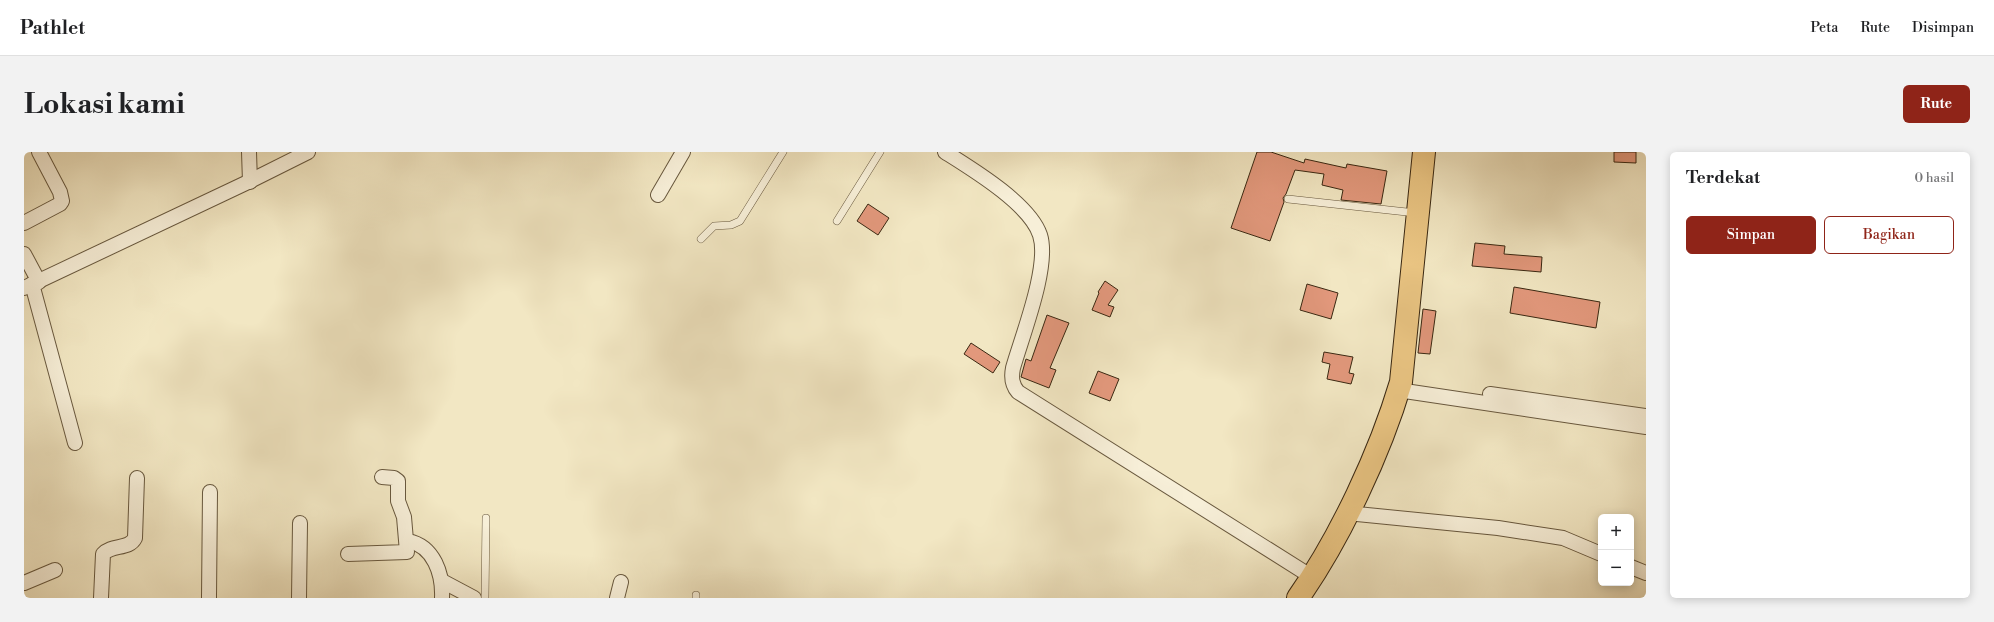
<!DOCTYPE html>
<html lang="id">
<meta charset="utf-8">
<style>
body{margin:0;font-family:"Libre Bodoni",serif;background:#f2f2f2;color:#202124}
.controls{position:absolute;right:12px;bottom:12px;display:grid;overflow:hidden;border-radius:6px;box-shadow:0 2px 10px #0003}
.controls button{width:36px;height:36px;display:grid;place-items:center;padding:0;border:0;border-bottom:1px solid #e0e0e0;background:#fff;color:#202124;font:20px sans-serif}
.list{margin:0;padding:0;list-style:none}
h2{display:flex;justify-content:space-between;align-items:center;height:52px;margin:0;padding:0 16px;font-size:17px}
h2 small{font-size:13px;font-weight:400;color:#757577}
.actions{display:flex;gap:8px;padding:12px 16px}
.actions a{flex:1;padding:9px 0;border:1px solid #8f2418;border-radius:6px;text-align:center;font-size:14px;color:#8f2418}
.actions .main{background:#8f2418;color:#fff}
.map{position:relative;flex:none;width:1622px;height:446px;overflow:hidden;border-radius:6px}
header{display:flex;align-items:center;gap:24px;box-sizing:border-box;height:56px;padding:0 20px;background:#fff;border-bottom:1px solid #e0e0e0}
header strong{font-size:19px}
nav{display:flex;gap:22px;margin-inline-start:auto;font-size:14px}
.intro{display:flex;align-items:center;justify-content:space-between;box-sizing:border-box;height:96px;padding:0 24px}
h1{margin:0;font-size:28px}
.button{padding:10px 18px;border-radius:6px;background:#8f2418;color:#fff;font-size:14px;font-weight:700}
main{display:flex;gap:24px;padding:0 24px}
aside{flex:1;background:#fff;border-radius:6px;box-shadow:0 2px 10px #0003}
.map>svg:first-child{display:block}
</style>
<header>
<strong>Pathlet</strong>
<nav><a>Peta</a><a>Rute</a><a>Disimpan</a></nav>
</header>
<div class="intro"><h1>Lokasi kami</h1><a class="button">Rute</a></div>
<main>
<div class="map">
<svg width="1622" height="446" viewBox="0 0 1622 446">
<rect width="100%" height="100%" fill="#f2e7c3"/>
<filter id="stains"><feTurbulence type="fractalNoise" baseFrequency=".005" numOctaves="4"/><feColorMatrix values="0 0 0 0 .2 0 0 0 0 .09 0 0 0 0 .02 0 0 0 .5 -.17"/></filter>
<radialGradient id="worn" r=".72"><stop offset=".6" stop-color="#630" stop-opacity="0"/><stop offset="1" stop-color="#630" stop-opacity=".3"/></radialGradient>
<g fill="#e2987c" stroke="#3a2812">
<polygon points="1233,0 1247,0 1280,11 1281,7 1322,16 1323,12 1363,19 1357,52 1317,48 1319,38 1298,33 1300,22 1271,18 1262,42 1259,46 1260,50 1246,89 1207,76"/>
<polygon points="1590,0 1612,0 1612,11 1590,10"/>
<polygon points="844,52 865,66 854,83 833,69"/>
<polygon points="1451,91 1481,94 1480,102 1518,105 1517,120 1448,114"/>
<polygon points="1081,129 1094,138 1084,153 1090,155 1086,165 1068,158 1075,141 1074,140"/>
<polygon points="1283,132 1314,141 1307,167 1276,158"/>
<polygon points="1490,135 1576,150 1572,176 1486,161"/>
<polygon points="1399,157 1412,159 1406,202 1394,201"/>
<polygon points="1023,163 1045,171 1026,216 1032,218 1025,236 997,225 1002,207 1007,209"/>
<polygon points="947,191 976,210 969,221 940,202"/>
<polygon points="1300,200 1329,205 1325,221 1330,222 1327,232 1303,227 1306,212 1298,210"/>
<polygon points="1074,219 1095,227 1086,249 1065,241"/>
</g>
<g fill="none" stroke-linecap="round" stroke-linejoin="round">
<g stroke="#68583e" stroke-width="8">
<g id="lane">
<polyline points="1264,47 1392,61"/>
<polyline points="813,69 856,0"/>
<polyline points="677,87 690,74 707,73 716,69 759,0"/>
<polyline points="461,446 462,366"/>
<polyline points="672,446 672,443"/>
</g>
</g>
<g stroke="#68583e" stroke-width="16">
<g id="street">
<polyline points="225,0 226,30"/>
<path d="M 921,0 C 948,17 1006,52 1016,83 C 1026,114 998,184 989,216 C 987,226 988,233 994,240 L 1288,425"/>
<polyline points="634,43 659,0"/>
<polyline points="0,71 36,52 38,49 36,40 15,0"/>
<polyline points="0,102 15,130"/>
<polyline points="8,132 51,291"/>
<polyline points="0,136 222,31 284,0"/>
<polyline points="1374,238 1622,275"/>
<polyline points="1466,242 1622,264"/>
<polyline points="1323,361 1474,376 1539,386 1577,402"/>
<path d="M 384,389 C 410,394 419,422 418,446"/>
<polyline points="324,402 383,400 380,365 374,349 374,329 370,326 358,325"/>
<polyline points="1607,415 1622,421"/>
<polyline points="418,429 450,446"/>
<polyline points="0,431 31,418"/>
<path d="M 77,446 L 79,402 C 88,392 105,398 111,386 L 113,326"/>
<polyline points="185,446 186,340"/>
<polyline points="275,446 276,371"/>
<polyline points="593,446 597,430"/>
</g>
</g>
<g stroke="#3a2812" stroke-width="24">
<path id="highway" d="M 1274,446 C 1316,386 1356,301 1377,230 L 1400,0"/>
</g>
<use href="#lane" stroke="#f7efd8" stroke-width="7"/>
<use href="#street" stroke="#f7efd8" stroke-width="14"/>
<use href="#highway" stroke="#e9c482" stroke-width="22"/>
</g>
<rect width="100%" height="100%" filter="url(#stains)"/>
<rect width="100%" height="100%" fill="url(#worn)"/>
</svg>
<div class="controls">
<button>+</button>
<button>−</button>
</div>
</div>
<aside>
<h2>Terdekat<small>0 hasil</small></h2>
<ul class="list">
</ul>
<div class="actions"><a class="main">Simpan</a><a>Bagikan</a></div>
</aside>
</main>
